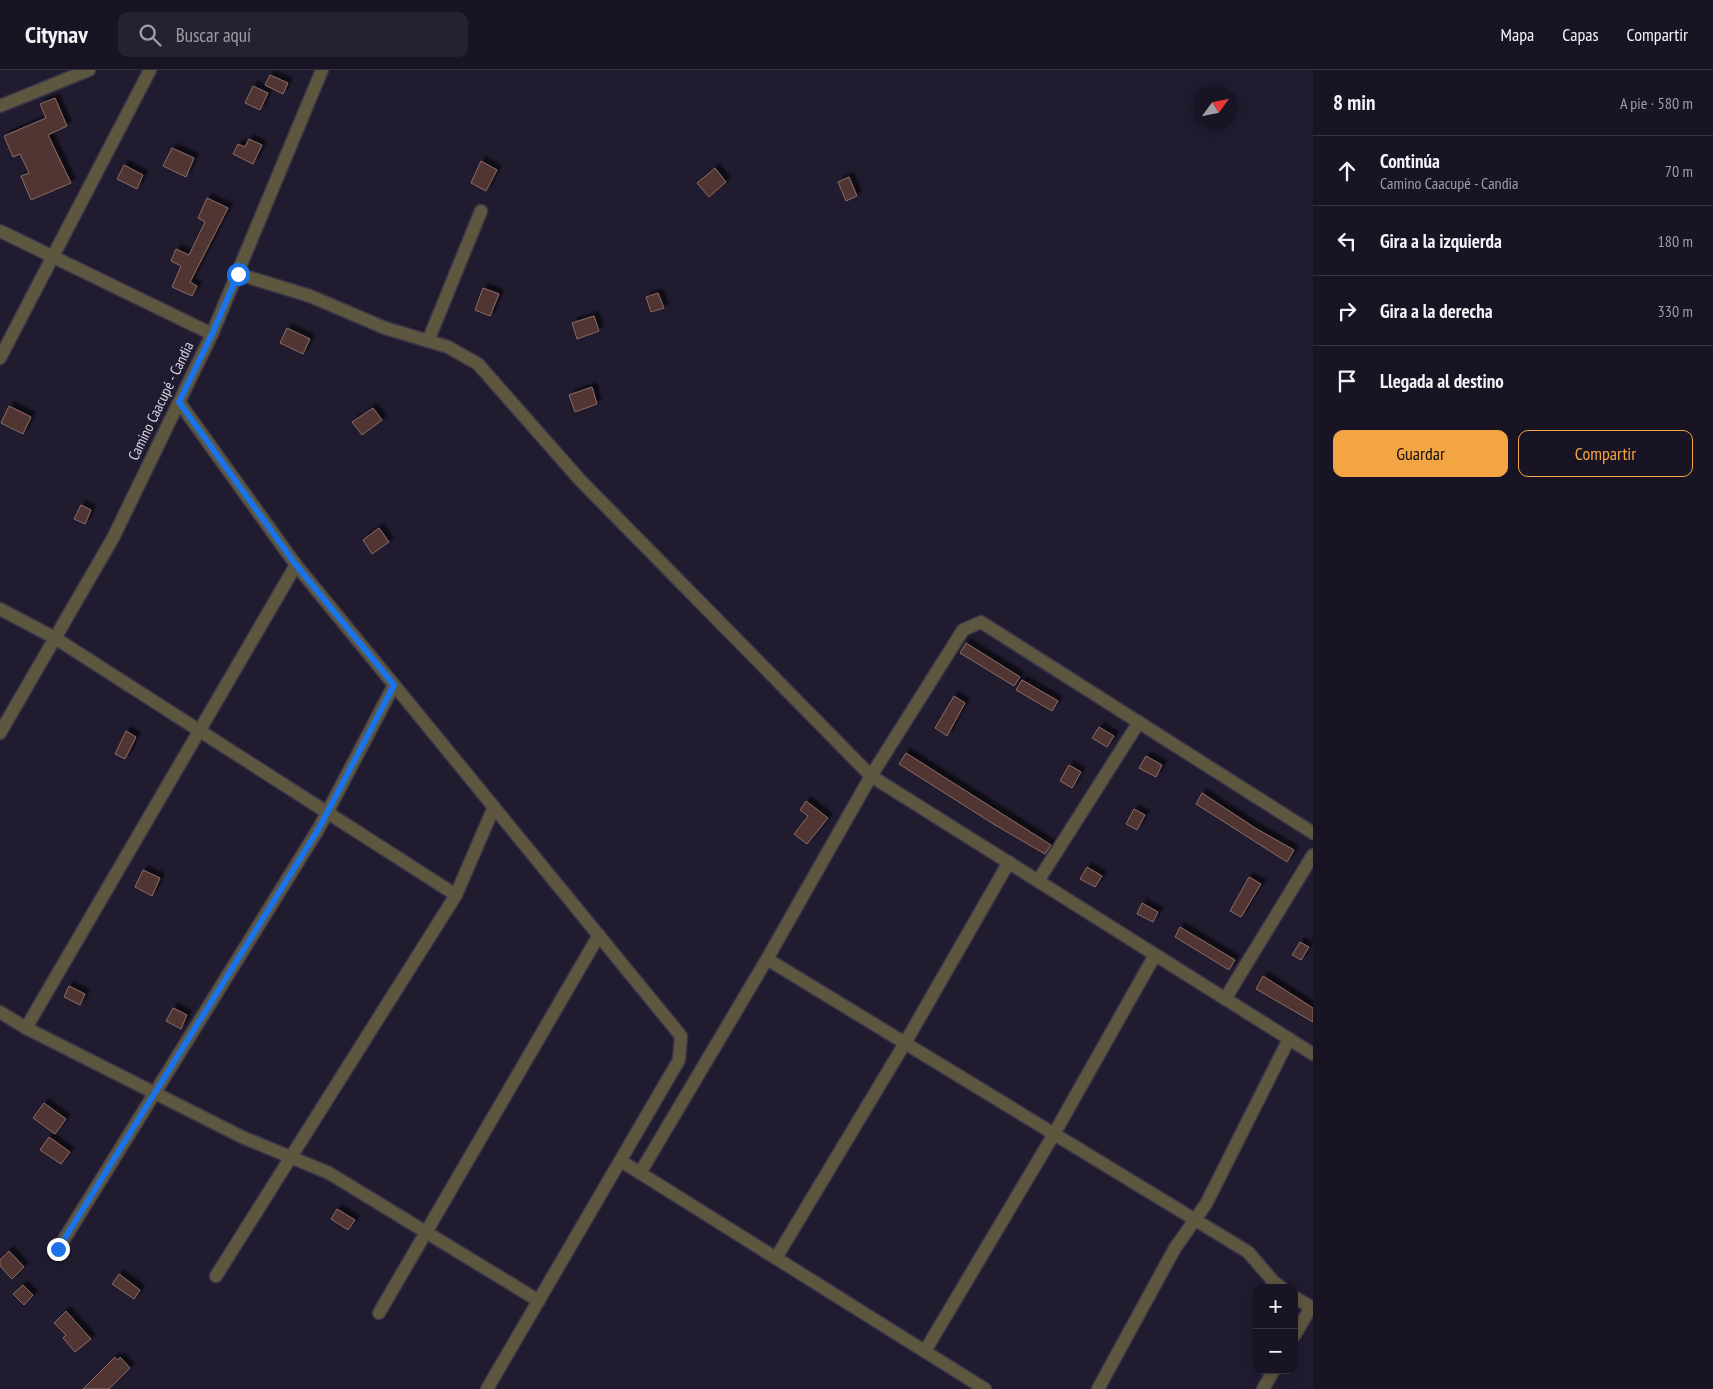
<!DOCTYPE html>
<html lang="es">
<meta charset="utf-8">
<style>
body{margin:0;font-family:"PT Sans Narrow",sans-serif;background:#262131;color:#f1f3f6}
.controls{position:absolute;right:15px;bottom:15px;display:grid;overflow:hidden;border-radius:10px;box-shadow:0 2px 12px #0003}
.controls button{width:45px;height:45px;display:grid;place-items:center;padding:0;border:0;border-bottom:1px solid #373341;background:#191424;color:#f1f3f6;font:25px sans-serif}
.compass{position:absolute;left:1193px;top:15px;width:45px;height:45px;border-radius:50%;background:#191424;box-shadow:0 2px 12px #0003;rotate:57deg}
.stop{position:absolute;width:15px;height:15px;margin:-11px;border:4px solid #1a73e8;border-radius:50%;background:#fff}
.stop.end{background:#1a73e8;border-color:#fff;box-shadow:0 1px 5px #0008}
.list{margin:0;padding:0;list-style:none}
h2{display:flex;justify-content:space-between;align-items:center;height:65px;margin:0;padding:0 20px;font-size:21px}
h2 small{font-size:16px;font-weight:400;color:#9f9ea6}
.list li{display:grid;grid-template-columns:32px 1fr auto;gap:15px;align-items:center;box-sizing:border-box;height:70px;padding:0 20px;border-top:1px solid #373341}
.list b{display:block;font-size:19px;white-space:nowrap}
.list p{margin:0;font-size:16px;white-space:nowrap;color:#9f9ea6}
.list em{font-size:16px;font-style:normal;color:#9f9ea6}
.actions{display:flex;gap:10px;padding:15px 20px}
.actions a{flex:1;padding:11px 0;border:1px solid #f3a443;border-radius:10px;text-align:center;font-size:18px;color:#f3a443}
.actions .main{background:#f3a443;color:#111}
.icon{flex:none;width:28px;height:28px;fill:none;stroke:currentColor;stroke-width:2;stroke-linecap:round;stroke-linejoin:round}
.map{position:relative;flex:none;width:1313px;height:1319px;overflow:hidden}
header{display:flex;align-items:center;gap:30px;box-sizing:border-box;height:70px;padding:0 25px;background:#191424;border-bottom:1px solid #373341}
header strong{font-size:24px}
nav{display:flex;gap:28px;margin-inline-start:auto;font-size:18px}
.search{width:350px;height:45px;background:#262131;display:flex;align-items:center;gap:12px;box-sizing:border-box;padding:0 18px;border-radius:10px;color:#9f9ea6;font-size:19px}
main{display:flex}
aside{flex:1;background:#191424}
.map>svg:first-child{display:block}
</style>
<header>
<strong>Citynav</strong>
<div class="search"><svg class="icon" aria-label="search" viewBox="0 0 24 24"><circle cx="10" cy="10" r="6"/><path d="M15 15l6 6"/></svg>Buscar aquí</div>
<nav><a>Mapa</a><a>Capas</a><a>Compartir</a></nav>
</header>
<main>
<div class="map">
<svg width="1313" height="1319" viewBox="0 0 1313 1319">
<defs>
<filter id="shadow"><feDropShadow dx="4.5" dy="-4.5" stdDeviation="1" flood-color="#0009"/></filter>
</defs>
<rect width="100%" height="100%" fill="#211b30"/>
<g fill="#513631" stroke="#896b65" filter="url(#shadow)">
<polygon points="270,5 288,13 283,24 265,15"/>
<polygon points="253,16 268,23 260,40 245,33"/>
<polygon points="55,28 67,56 48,65 71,113 31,130 21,106 29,103 20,84 13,87 4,66 46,48 40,34"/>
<polygon points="249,69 262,75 253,94 233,84 238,74 245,77"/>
<polygon points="172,78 194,88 186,107 163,96"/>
<polygon points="481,91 497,100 486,121 471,113"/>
<polygon points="124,95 143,105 137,119 117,109"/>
<polygon points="715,98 726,112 709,127 697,113"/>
<polygon points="849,107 857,126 846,131 838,112"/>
<polygon points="207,128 228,138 190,212 197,216 192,226 172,217 181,196 171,191 176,179 189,185 205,152 198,148"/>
<polygon points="483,218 499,224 490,246 475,240"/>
<polygon points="658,223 664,238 651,242 646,227"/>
<polygon points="594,246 599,261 577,269 572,253"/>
<polygon points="287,258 310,269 303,284 280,273"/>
<polygon points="592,317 597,334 575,342 569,325"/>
<polygon points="9,336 31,347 23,364 1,353"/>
<polygon points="373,338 382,350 362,365 352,352"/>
<polygon points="81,435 91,440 85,454 74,449"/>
<polygon points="379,458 389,472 372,484 363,470"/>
<polygon points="966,573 1020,607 1014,616 960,583"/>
<polygon points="1022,610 1058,631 1052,641 1016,620"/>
<polygon points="954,626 965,633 947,666 935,658"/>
<polygon points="1099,657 1114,666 1107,677 1092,668"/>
<polygon points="126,661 136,667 125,689 115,684"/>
<polygon points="906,683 1051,775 1045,784 995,755 899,694"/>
<polygon points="1146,686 1162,695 1156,707 1139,698"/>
<polygon points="1069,695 1081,702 1072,718 1060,711"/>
<polygon points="1202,723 1255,758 1294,780 1287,792 1196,734"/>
<polygon points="806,731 828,748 807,774 794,764 808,746 800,740"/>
<polygon points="1134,739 1145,745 1137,760 1126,754"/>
<polygon points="1087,797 1102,806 1095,817 1080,809"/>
<polygon points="143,800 160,808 152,826 135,817"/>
<polygon points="1249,807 1261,814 1241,847 1230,841"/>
<polygon points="1142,833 1158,842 1153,852 1137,844"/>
<polygon points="1180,857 1235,890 1229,900 1175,867"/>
<polygon points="1300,872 1309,877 1301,890 1292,885"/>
<polygon points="1263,906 1313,938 1313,952 1256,919"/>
<polygon points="69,916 85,924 80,935 64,927"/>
<polygon points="173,938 187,945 181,959 166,951"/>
<polygon points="44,1033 66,1049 55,1064 33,1048"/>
<polygon points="49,1067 70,1082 61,1094 40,1080"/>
<polygon points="337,1139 355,1150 348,1160 331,1149"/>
<polygon points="9,1181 24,1197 12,1209 0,1196 0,1190"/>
<polygon points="119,1204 140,1220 134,1229 112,1214"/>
<polygon points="23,1215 33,1225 24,1235 13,1224"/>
<polygon points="66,1241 91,1269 75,1282 63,1268 66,1265 54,1253"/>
<polygon points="115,1287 118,1290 120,1287 130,1298 109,1319 83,1319"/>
</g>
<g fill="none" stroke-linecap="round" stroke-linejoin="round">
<g stroke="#3b3549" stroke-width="15">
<g id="street">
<polyline points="0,36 89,0"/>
<polyline points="0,161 212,264"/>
<polyline points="238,204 310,226 385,258 448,277 478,294 581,411 871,706 1313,984"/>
<polyline points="428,271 481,141"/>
<polyline points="0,288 150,0"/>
<polyline points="179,332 296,495 681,966 679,990 487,1319"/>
<polyline points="0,539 55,568 456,825"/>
<polyline points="0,663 113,468 212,264 322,0"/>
<polyline points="1038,811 1139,652"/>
<polyline points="767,889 1248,1182 1273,1211 1282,1218"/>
<polyline points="1225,929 1313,785"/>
<polyline points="0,942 26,958 242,1067 329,1103 539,1231"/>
<polyline points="26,958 296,495"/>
<polyline points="621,1091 985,1319"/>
<polyline points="640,1103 767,889 871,706 963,560 981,552 1313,763"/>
<polyline points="58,1179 319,758 394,615"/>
<polyline points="776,1188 905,973 1009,792"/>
<polyline points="216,1206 456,825 494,737"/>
<polyline points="1294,1227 1311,1237 1294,1266"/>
<polyline points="379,1243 599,865"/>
<polyline points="925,1281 1054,1064 1155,885"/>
<polyline points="1098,1319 1175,1178 1206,1134 1289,969"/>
<polyline points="1263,1319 1274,1300"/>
</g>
</g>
<use href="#street" stroke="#5e5740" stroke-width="12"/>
</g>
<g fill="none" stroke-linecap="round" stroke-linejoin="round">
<polyline stroke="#1a73e8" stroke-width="6" points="58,1179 319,758 394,615 296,495 179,332 212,264 238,204"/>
</g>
<g text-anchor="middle" stroke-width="4.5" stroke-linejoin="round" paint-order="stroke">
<g font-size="15" fill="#d8d5e3" stroke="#211b30">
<text transform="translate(161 331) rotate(-64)" y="5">Camino Caacupé - Candia</text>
</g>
</g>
</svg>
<div class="controls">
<button>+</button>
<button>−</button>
</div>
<svg class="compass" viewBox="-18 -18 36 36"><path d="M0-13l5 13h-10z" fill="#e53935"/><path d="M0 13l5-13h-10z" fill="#9f9ea6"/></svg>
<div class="stop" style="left:238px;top:204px"></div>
<div class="stop end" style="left:58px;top:1179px"></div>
</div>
<aside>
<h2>8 min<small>A pie · 580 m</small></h2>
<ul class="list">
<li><svg class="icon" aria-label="ahead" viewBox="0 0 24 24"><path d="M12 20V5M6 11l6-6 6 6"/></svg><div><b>Continúa</b><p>Camino Caacupé - Candia</p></div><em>70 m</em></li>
<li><svg class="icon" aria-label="left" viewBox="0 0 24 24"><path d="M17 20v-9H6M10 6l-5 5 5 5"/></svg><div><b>Gira a la izquierda</b></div><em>180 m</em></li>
<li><svg class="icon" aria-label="right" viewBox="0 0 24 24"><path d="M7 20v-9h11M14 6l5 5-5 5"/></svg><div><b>Gira a la derecha</b></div><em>330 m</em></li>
<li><svg class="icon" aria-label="arrive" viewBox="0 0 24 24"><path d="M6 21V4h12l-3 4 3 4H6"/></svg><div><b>Llegada al destino</b></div></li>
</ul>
<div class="actions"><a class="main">Guardar</a><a>Compartir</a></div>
</aside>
</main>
